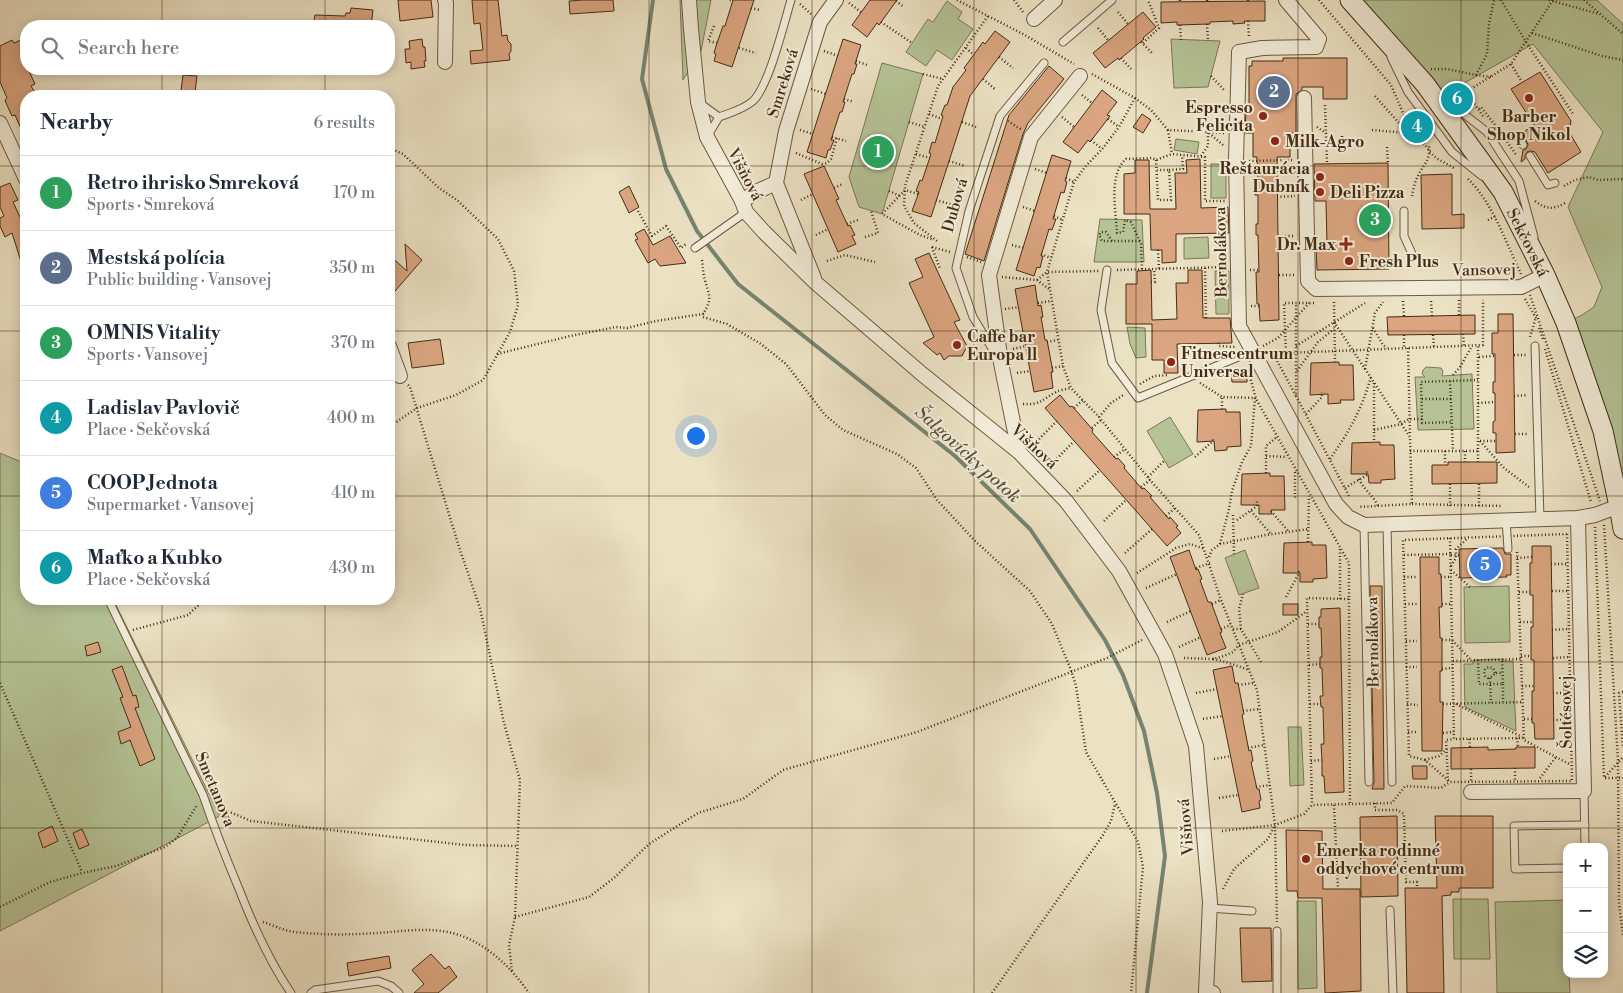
<!DOCTYPE html>
<meta charset="utf-8">
<style>
body{margin:0;font-family:"Libre Bodoni",serif;background:#f6f6f7;color:#1f2937}
.controls{position:absolute;right:15px;bottom:15px;display:grid;overflow:hidden;border-radius:10px;box-shadow:0 2px 12px #0003}
.controls button{width:45px;height:45px;display:grid;place-items:center;padding:0;border:0;border-bottom:1px solid #e0e1e3;background:#fff;color:#1f2937;font:25px sans-serif}
.you{position:absolute;left:695px;top:435px;width:18px;height:18px;margin:-12px;border:4px solid #fff;border-radius:50%;background:#1a73e8;box-shadow:0 0 0 8px #1a73e833}
.badge{display:grid;place-items:center;width:32px;height:32px;border-radius:50%;background:#8f2418;color:#fff;font-size:16px;font-weight:700}
.pin{position:absolute;translate:-50% -50%;border:2px solid #fff;box-shadow:0 1px 5px #0006}
.list{margin:0;padding:0;list-style:none}
h2{display:flex;justify-content:space-between;align-items:center;height:65px;margin:0;padding:0 20px;font-size:21px}
h2 small{font-size:16px;font-weight:400;color:#747a83}
.list li{display:grid;grid-template-columns:32px 1fr auto;gap:15px;align-items:center;box-sizing:border-box;height:75px;padding:0 20px;border-top:1px solid #e0e1e3}
.list b{display:block;font-size:19px;white-space:nowrap}
.list p{margin:0;font-size:16px;white-space:nowrap;color:#747a83}
.list em{font-size:16px;font-style:normal;color:#747a83}
.icon{flex:none;width:28px;height:28px;fill:none;stroke:currentColor;stroke-width:2;stroke-linecap:round;stroke-linejoin:round}
.map{position:relative;flex:none;width:1623px;height:993px;overflow:hidden}
.search{position:absolute;background:#fff;box-shadow:0 2px 12px #0003;left:20px;top:20px;width:375px;height:55px;display:flex;align-items:center;gap:12px;box-sizing:border-box;padding:0 18px;border-radius:20px;color:#747a83;font-size:19px}
.panel{position:absolute;background:#fff;box-shadow:0 2px 12px #0003;left:20px;top:90px;width:375px;height:515px;border-radius:20px}
.map>svg:first-child{display:block}
</style>
<div class="map">
<svg width="1623" height="993" viewBox="0 0 1623 993">
<rect width="100%" height="100%" fill="#ebe1c3"/>
<filter id="stains"><feTurbulence type="fractalNoise" baseFrequency=".004" numOctaves="4"/><feColorMatrix values="0 0 0 0 .2 0 0 0 0 .09 0 0 0 0 .02 0 0 0 .5 -.17"/></filter>
<radialGradient id="worn" r=".72"><stop offset=".6" stop-color="#630" stop-opacity="0"/><stop offset="1" stop-color="#630" stop-opacity=".3"/></radialGradient>
<g fill="#b5c396" stroke="#7d7854">
<polygon points="680,0 711,0 701,51 683,80"/>
<polygon points="1348,0 1597,0 1623,24 1623,502 1566,323 1582,315 1594,307 1602,287 1568,207 1603,132 1533,44 1438,98"/>
<polygon points="947,1 962,12 958,19 973,29 952,60 937,50 926,66 906,52 928,19 933,22"/>
<polygon points="1171,39 1220,41 1208,87 1174,88"/>
<polygon points="882,63 923,74 882,214 859,207 849,177"/>
<polygon points="1176,139 1199,142 1197,154 1174,150"/>
<rect x="1211" y="164" width="15" height="34"/>
<polygon points="1100,219 1142,220 1144,262 1094,262"/>
<polygon points="1208,237 1209,258 1184,259 1184,238"/>
<polygon points="1215,271 1229,271 1229,314 1216,314"/>
<polygon points="1127,327 1145,328 1146,357 1136,358 1130,344"/>
<polygon points="1426,367 1441,368 1443,371 1442,376 1472,374 1474,429 1418,430 1415,377 1425,377 1422,374 1423,370"/>
<polygon points="1170,417 1193,454 1169,468 1147,431"/>
<polygon points="0,453 26,464 26,599 113,599 220,816 0,931"/>
<polygon points="1245,550 1259,588 1239,595 1225,558"/>
<polygon points="1509,586 1510,642 1465,643 1464,587"/>
<polygon points="1504,659 1503,661 1513,661 1516,731 1465,707 1464,664 1473,664 1473,660"/>
<polygon points="1288,727 1301,727 1304,785 1290,786"/>
<polygon points="1453,899 1488,899 1490,959 1454,959"/>
<polygon points="1567,900 1567,974 1569,974 1570,993 1497,993 1495,902"/>
<polygon points="1297,901 1316,901 1317,988 1298,989"/>
</g>
<g fill="none" stroke-linecap="round" stroke-linejoin="round">
<polyline stroke="#778471" stroke-width="4" points="653,0 642,79 666,169 697,231 738,284 955,456 1030,529 1105,640 1123,675 1144,731 1157,793 1165,856 1147,993"/>
</g>
<g fill="#daa580" stroke="#452d13">
<polygon points="398,0 431,0 433,17 400,21"/>
<polygon points="472,0 498,0 502,36 507,35 508,41 511,44 511,51 509,54 510,60 471,64 470,51 483,50 480,23 474,24"/>
<polygon points="583,0 613,0 614,11 570,14 569,1"/>
<polygon points="733,0 754,0 732,67 714,61 716,54 714,53 717,43 723,26 725,26"/>
<polygon points="870,0 897,0 879,25 877,23 867,37 852,25"/>
<polygon points="1265,1 1265,21 1244,21 1245,23 1233,24 1233,21 1210,22 1210,24 1177,25 1177,22 1161,23 1161,2"/>
<polygon points="351,8 373,10 371,26 313,26 315,15 345,16 346,13 350,13"/>
<polygon points="1143,12 1156,27 1143,38 1144,39 1119,60 1118,58 1105,68 1093,53"/>
<polygon points="995,31 1010,42 970,96 931,217 912,211 919,192 916,191 920,180 922,181 931,154 929,153 932,142 935,143 943,116 941,115 945,105 947,105 953,87 966,70 964,68 983,42 985,44"/>
<polygon points="422,39 423,47 425,47 426,61 424,61 425,67 411,69 411,62 406,63 405,49 410,49 409,41"/>
<polygon points="843,39 861,45 855,64 857,64 854,74 852,74 843,102 845,102 842,112 840,112 831,140 834,140 830,150 828,150 826,158 807,152"/>
<polygon points="12,40 14,43 21,40 26,53 26,69 28,69 35,84 31,86 37,96 26,96 26,140 15,115 12,116 6,103 5,100 7,98 0,82 0,46"/>
<polygon points="1283,58 1347,58 1347,99 1323,99 1323,87 1302,87 1302,90 1296,94 1296,133 1290,133 1290,157 1277,157 1279,320 1260,321 1259,304 1257,304 1256,272 1259,272 1258,235 1256,235 1256,224 1258,224 1258,195 1255,195 1255,184 1258,184 1257,157 1253,157 1253,133 1245,133 1246,109 1249,109 1249,66 1252,66 1252,61 1283,61"/>
<polygon points="1049,66 1064,79 1028,123 1023,134 984,261 965,254 1009,115"/>
<polygon points="1540,72 1571,121 1569,132 1581,152 1548,173 1535,152 1530,151 1527,152 1525,156 1525,159 1521,162 1523,150 1526,149 1528,145 1525,137 1526,130 1534,125 1511,89"/>
<polygon points="183,75 197,76 195,92 181,91"/>
<polygon points="1102,90 1117,102 1107,115 1110,116 1090,142 1088,140 1078,153 1063,142"/>
<polygon points="1142,114 1151,120 1143,133 1133,127"/>
<polygon points="1052,155 1071,161 1065,181 1067,182 1064,193 1061,192 1053,219 1056,219 1052,230 1049,229 1041,256 1043,256 1040,268 1037,267 1034,276 1016,270"/>
<polygon points="1200,159 1201,208 1228,207 1229,233 1176,234 1176,262 1162,263 1162,250 1151,250 1150,214 1124,214 1124,174 1135,173 1135,160 1149,160 1150,209 1176,209 1175,173 1187,173 1186,160"/>
<polygon points="1388,163 1389,269 1317,270 1316,246 1327,245 1326,201 1315,201 1314,164"/>
<polygon points="824,166 839,199 836,200 848,226 850,225 855,235 852,236 856,244 838,252 804,174"/>
<polygon points="1452,174 1452,215 1464,214 1464,228 1422,229 1421,175"/>
<polygon points="10,183 18,200 13,202 26,230 26,270 24,271 12,233 5,237 0,226 0,218 4,216 0,207 0,187"/>
<polygon points="629,186 639,207 629,213 619,192"/>
<polygon points="644,229 653,245 670,236 686,263 660,266 655,259 648,263 635,240 638,239 635,234"/>
<polygon points="405,244 422,260 389,298 389,255 407,271"/>
<polygon points="929,253 960,320 954,322 967,346 962,356 949,356 944,360 940,353 937,355 923,343 934,337 909,283 923,277 915,259"/>
<polygon points="1151,270 1152,320 1177,319 1176,283 1188,283 1188,270 1202,270 1203,318 1230,318 1232,343 1177,344 1178,373 1164,373 1164,360 1152,360 1152,324 1126,324 1126,284 1137,284 1137,271"/>
<polygon points="1035,285 1038,306 1041,305 1043,317 1041,317 1045,340 1047,340 1053,372 1051,372 1053,388 1034,392 1015,289"/>
<polygon points="1498,314 1513,314 1515,452 1496,453 1496,433 1493,433 1493,422 1495,421 1495,393 1493,393 1493,382 1495,382 1495,354 1492,354 1492,333 1498,333"/>
<polygon points="1475,315 1475,334 1388,335 1387,317"/>
<polygon points="440,339 444,364 412,368 408,343"/>
<polygon points="1339,362 1339,365 1353,365 1354,400 1340,400 1341,403 1328,404 1328,394 1310,395 1311,363"/>
<polygon points="1247,370 1247,382 1232,382 1231,371"/>
<polygon points="1060,395 1070,407 1072,406 1093,430 1092,432 1116,459 1118,458 1125,466 1124,468 1142,489 1144,488 1152,496 1150,497 1169,519 1170,517 1178,526 1176,527 1181,533 1167,546 1045,408"/>
<polygon points="1226,409 1226,412 1240,412 1241,446 1227,447 1227,450 1215,451 1214,441 1197,442 1198,410"/>
<polygon points="1380,442 1380,445 1394,445 1395,479 1381,480 1381,483 1369,483 1368,474 1351,474 1352,443"/>
<polygon points="1448,462 1497,462 1497,483 1432,484 1432,465 1448,465"/>
<polygon points="1270,473 1270,476 1284,476 1285,510 1271,510 1272,514 1259,514 1259,505 1241,505 1242,474"/>
<polygon points="1312,542 1312,545 1326,545 1327,578 1313,579 1313,582 1300,582 1300,573 1283,573 1284,543"/>
<polygon points="1532,546 1551,546 1554,739 1535,739 1534,723 1532,723 1532,691 1534,691 1534,660 1531,660 1531,627 1533,627 1533,595 1530,595 1530,563 1532,563"/>
<polygon points="1503,548 1505,554 1511,554 1511,575 1506,575 1507,577 1460,578 1459,549"/>
<polygon points="1189,550 1196,570 1198,569 1202,579 1200,580 1208,602 1211,602 1222,632 1220,633 1226,648 1207,655 1170,557"/>
<polygon points="1420,557 1439,557 1439,574 1441,574 1442,607 1439,607 1440,638 1442,638 1442,671 1440,671 1440,702 1443,702 1442,751 1422,751"/>
<polygon points="1370,586 1382,586 1384,789 1372,789 1374,782"/>
<rect x="1283" y="604" width="15" height="11"/>
<polygon points="1340,608 1344,792 1325,793 1324,776 1322,776 1322,760 1321,744 1324,744 1323,707 1321,707 1320,696 1323,696 1322,668 1320,668 1320,657 1322,657 1321,628 1319,628 1319,617 1321,617 1321,609"/>
<polygon points="98,642 101,652 87,656 85,646"/>
<polygon points="122,666 133,696 136,695 139,707 135,708 155,759 140,766 130,740 121,744 118,732 131,727 120,698 123,697 112,670"/>
<polygon points="1232,666 1235,683 1238,683 1244,714 1242,715 1249,751 1251,750 1253,761 1251,762 1257,789 1259,789 1261,800 1259,801 1260,808 1242,812 1213,670"/>
<polygon points="1488,747 1488,750 1516,749 1516,747 1535,747 1535,768 1451,769 1451,748"/>
<polygon points="1412,766 1427,766 1427,779 1413,779"/>
<polygon points="1397,816 1398,896 1361,897 1360,817"/>
<polygon points="1435,816 1493,816 1493,888 1459,888 1459,892 1451,892 1451,895 1442,896 1444,993 1407,993 1405,888 1437,888"/>
<polygon points="52,826 58,841 43,848 38,833"/>
<polygon points="82,829 89,845 79,849 73,833"/>
<polygon points="1286,830 1322,831 1323,889 1360,889 1361,991 1325,993 1322,898 1298,898 1297,891 1287,891"/>
<polygon points="1240,928 1271,928 1272,981 1242,982"/>
<polygon points="431,954 445,969 449,966 457,977 438,993 414,993 424,984 412,970"/>
<polygon points="389,956 391,968 349,976 347,963"/>
</g>
<g fill="none" stroke-linecap="round" stroke-linejoin="round">
<g stroke="#6e5a3f" stroke-width="9">
<g id="lane">
<polyline points="1063,42 1112,0"/>
<polyline points="1391,57 1408,92 1452,152 1482,176"/>
<polyline points="1445,99 1487,132 1519,181 1534,237"/>
<polyline points="701,104 719,117"/>
<polyline points="1517,135 1523,145"/>
<path d="M 707,137 L 719,117 C 730,113 744,109 753,101 C 769,86 784,23 791,0"/>
<polyline points="1530,156 1548,185 1555,183"/>
<polyline points="1404,211 1404,236 1413,256"/>
<polyline points="695,248 746,212"/>
<polyline points="1107,270 1101,310 1112,363 1138,398 1253,351"/>
<polyline points="1535,346 1540,519"/>
<polyline points="996,355 973,317 956,268 969,211 1000,116 1044,63"/>
<polyline points="1506,520 1508,549"/>
<polyline points="1387,524 1392,782"/>
<polyline points="1364,525 1369,782"/>
<path d="M 108,599 L 203,795 C 214,827 226,858 239,889 C 253,925 269,961 291,993"/>
<polyline points="1584,791 1585,847"/>
<polyline points="1567,868 1515,869 1514,826 1585,825"/>
<polyline points="1209,908 1252,911"/>
<polyline points="1390,910 1393,993"/>
<polyline points="1277,931 1277,993"/>
<polyline points="311,993 315,990 378,981 391,986 399,993"/>
</g>
</g>
<g stroke="#6e5a3f" stroke-width="16">
<g id="street">
<polyline points="445,0 446,3 445,62"/>
<polyline points="689,0 691,29 698,102 707,137 742,201 746,212 764,232 816,283 922,374 1019,452 1066,501 1119,571 1154,634 1165,654 1196,746 1210,902 1206,992 1213,993"/>
<polyline points="1286,0 1319,39 1316,47 1262,48 1239,52 1236,159 1239,326 1336,504 1348,517 1364,525 1578,518 1595,515 1619,506"/>
<polyline points="1034,19 1055,0"/>
<polyline points="1304,98 1308,281 1316,289 1521,287 1545,275"/>
<polyline points="0,123 26,179"/>
<polyline points="742,201 758,191 776,183"/>
<polyline points="814,278 776,183 786,131 820,22 836,0"/>
<polyline points="389,346 400,376"/>
<polyline points="1019,452 1001,363 989,275 1031,137 1080,76"/>
<polyline points="1471,792 1584,791 1578,518"/>
</g>
</g>
<g stroke="#452d13" stroke-width="21">
<g id="secondary">
<path id="s1" d="M 1350,0 L 1425,84 L 1503,192 L 1545,275 L 1566,323 L 1603,431 L 1619,506 L 1623,529"/>
</g>
</g>
<g stroke="#452d13" stroke-width="2.5" stroke-dasharray="1 2.5" stroke-linecap="butt">
<polyline points="730,0 733,1"/>
<polyline points="957,0 1023,34 1074,64"/>
<polyline points="1014,0 1023,12"/>
<polyline points="1180,0 1180,2"/>
<polyline points="1207,0 1207,2"/>
<polyline points="1248,0 1248,1"/>
<polyline points="1319,0 1391,85 1403,113 1430,152 1436,158 1454,168"/>
<polyline points="1501,0 1526,42 1573,114"/>
<polyline points="1549,0 1599,14"/>
<polyline points="1584,0 1623,34"/>
<polyline points="896,1 904,7"/>
<polyline points="849,3 861,12"/>
<polyline points="800,4 811,14"/>
<polyline points="751,8 760,10"/>
<polyline points="1118,12 1128,24"/>
<polyline points="1248,21 1249,37"/>
<polyline points="881,22 912,43"/>
<polyline points="1207,24 1208,41"/>
<polyline points="1180,25 1181,40"/>
<polyline points="714,26 708,41 717,43"/>
<polyline points="1098,28 1108,40"/>
<polyline points="1532,33 1602,56 1623,60"/>
<polyline points="1141,42 1152,53"/>
<polyline points="1143,43 1159,28 1148,0"/>
<polyline points="739,48 756,53"/>
<polyline points="966,48 974,55"/>
<polyline points="824,51 838,56"/>
<polyline points="999,57 1013,68"/>
<polyline points="1121,58 1131,69"/>
<polyline points="856,61 867,65"/>
<polyline points="1511,64 1522,82"/>
<polyline points="1431,69 1447,69 1476,75 1487,54 1489,24 1494,0"/>
<polyline points="923,74 943,79"/>
<polyline points="1092,74 1135,98 1151,110 1168,130 1225,133"/>
<polyline points="1476,75 1491,77"/>
<polyline points="1211,76 1224,90"/>
<polyline points="983,79 996,90"/>
<polyline points="811,89 826,94"/>
<polyline points="1082,95 1092,103"/>
<polyline points="1375,96 1408,133"/>
<polyline points="1135,98 1119,127 1103,148 1085,167 1074,182 1047,272 1063,366 1071,388 1099,417 1150,480 1199,535 1221,600 1257,690 1275,825 1277,922"/>
<polyline points="844,99 854,102"/>
<polyline points="1325,105 1327,163"/>
<polyline points="1479,109 1481,107 1495,125"/>
<polyline points="929,114 942,119"/>
<polyline points="1483,116 1466,92 1511,64 1553,0"/>
<polyline points="1062,117 1074,127"/>
<polyline points="1108,119 1119,127"/>
<polyline points="1008,121 1022,130"/>
<polyline points="909,122 925,127"/>
<polyline points="962,122 976,127"/>
<polyline points="1317,127 1326,133"/>
<polyline points="800,130 813,134"/>
<polyline points="1168,130 1172,154"/>
<polyline points="1372,130 1408,133"/>
<polyline points="1209,133 1224,146"/>
<polyline points="1342,136 1343,150"/>
<polyline points="1503,136 1517,156"/>
<polyline points="832,137 846,141"/>
<polyline points="1091,140 1102,149"/>
<polyline points="1387,147 1388,163"/>
<polyline points="389,148 403,154 439,188 457,200 498,239 514,271 518,305 510,332 483,380 456,395 417,408 389,427"/>
<polyline points="796,153 822,164 827,163 831,159 837,138"/>
<polyline points="916,154 930,158"/>
<polyline points="1201,156 1208,146 1208,132"/>
<polyline points="1156,160 1158,200 1171,200 1169,170 1157,170"/>
<polyline points="949,161 965,166"/>
<polyline points="1249,161 1293,160"/>
<polyline points="1035,169 1047,173"/>
<polyline points="1169,170 1183,169 1182,155"/>
<polyline points="1066,178 1074,182"/>
<path d="M 1468,179 C 1493,203 1506,243 1521,274"/>
<polyline points="1564,186 1575,180 1589,177 1598,180 1623,179"/>
<polyline points="834,188 843,184"/>
<polyline points="889,191 900,196"/>
<polyline points="918,194 905,190 882,214 920,235 934,240"/>
<path d="M 1412,196 C 1413,190 1415,181 1418,176 C 1424,163 1431,160 1429,145"/>
<polyline points="1277,197 1295,196"/>
<polyline points="801,200 813,194"/>
<polyline points="936,200 953,205"/>
<path d="M 1535,201 C 1545,209 1553,210 1565,203"/>
<polyline points="1023,207 1035,211"/>
<polyline points="638,211 652,236 666,226 681,248 686,244"/>
<polyline points="1054,216 1063,220"/>
<polyline points="1488,220 1496,216"/>
<polyline points="847,224 858,220"/>
<polyline points="816,235 828,229"/>
<polyline points="1278,236 1295,236"/>
<polyline points="865,237 878,233 871,211"/>
<polyline points="937,241 914,223 904,206 905,186 938,86 988,16"/>
<polyline points="1112,241 1106,232 1101,232 1099,235 1102,241 1140,241"/>
<polyline points="1012,245 1023,248"/>
<polyline points="932,247 950,252"/>
<polyline points="932,247 940,269"/>
<polyline points="1158,250 1159,269"/>
<polyline points="1041,254 1051,258"/>
<polyline points="967,257 981,262"/>
<path d="M 702,260 C 703,267 703,274 705,280 C 709,296 713,298 703,314"/>
<polyline points="827,261 845,255 875,262"/>
<polyline points="1205,268 1206,318"/>
<path d="M 1142,269 L 1141,244 L 1131,222 L 1125,220 L 1123,232 L 1117,233 C 1116,212 1108,174 1126,159 L 1152,158 L 1156,160 L 1172,154 L 1205,157 L 1205,201 L 1225,201"/>
<polyline points="1117,270 1226,267"/>
<polyline points="1250,270 1259,270"/>
<polyline points="1279,275 1296,275"/>
<polyline points="1002,277 1037,280 1050,290"/>
<polyline points="1037,280 1047,272 1099,271"/>
<polyline points="1151,282 1155,282 1154,269"/>
<polyline points="1530,295 1600,501"/>
<polyline points="1525,299 1536,318"/>
<polyline points="1459,300 1459,316"/>
<polyline points="1403,301 1404,316"/>
<polyline points="1431,301 1432,316"/>
<polyline points="1334,302 1335,362"/>
<polyline points="1038,303 1051,301"/>
<polyline points="1314,303 1284,303 1286,353 1483,345 1483,300"/>
<polyline points="1251,306 1259,306"/>
<polyline points="1005,309 1019,307"/>
<polyline points="1334,322 1410,437 1412,504 1358,507"/>
<polyline points="1373,328 1383,345 1387,348"/>
<polyline points="1539,328 1543,339"/>
<polyline points="1463,334 1464,346"/>
<polyline points="1404,335 1404,348"/>
<polyline points="1433,335 1434,347"/>
<polyline points="1530,337 1536,317"/>
<polyline points="1047,342 1058,340"/>
<polyline points="1218,343 1219,346 1236,347"/>
<polyline points="1263,346 1278,338 1309,303"/>
<polyline points="1296,346 1365,303"/>
<polyline points="1408,348 1410,435"/>
<polyline points="1013,349 1026,346"/>
<polyline points="1545,349 1591,502"/>
<polyline points="1285,353 1273,353 1296,396 1296,303"/>
<polyline points="497,354 570,336 616,327 627,328 656,321 703,314 703,317 727,324 761,344 786,364 825,415 843,430 897,454 916,468 937,500 975,541 1030,591 1052,624 1071,670 1076,686 1086,752 1138,842 1143,867 1131,993"/>
<polyline points="1514,355 1527,355"/>
<polyline points="1479,357 1495,356"/>
<polyline points="1052,368 1063,366"/>
<polyline points="1365,369 1375,313 1383,302"/>
<polyline points="1297,371 1318,342 1334,329"/>
<polyline points="1017,373 1030,371"/>
<polyline points="1249,373 1256,399 1349,563 1349,599 1307,598 1312,805"/>
<polyline points="1453,375 1460,367 1472,346"/>
<polyline points="1450,381 1453,451"/>
<polyline points="1200,383 1222,397"/>
<polyline points="1374,383 1374,442"/>
<polyline points="1140,384 1154,376 1168,375"/>
<polyline points="408,385 410,387 459,547 480,608 504,723 520,780 515,917 509,945 512,971"/>
<polyline points="1296,396 1350,498"/>
<polyline points="1514,396 1527,395"/>
<polyline points="1422,399 1451,399"/>
<polyline points="1478,403 1495,402"/>
<path d="M 1023,404 C 1041,405 1041,400 1056,392 C 1060,390 1066,389 1071,388"/>
<polyline points="1074,408 1083,400"/>
<polyline points="1306,414 1322,397 1322,392"/>
<polyline points="1099,417 1111,403 1125,394"/>
<polyline points="1422,419 1422,423 1452,422"/>
<polyline points="1092,428 1101,420"/>
<polyline points="1374,430 1401,424 1409,419 1422,419 1421,382 1478,380"/>
<polyline points="1515,434 1528,434"/>
<polyline points="1480,441 1504,468 1529,487"/>
<polyline points="1480,441 1496,441"/>
<polyline points="1034,444 1057,421"/>
<polyline points="1410,451 1478,451 1478,345"/>
<polyline points="1445,451 1445,465"/>
<polyline points="1465,451 1465,462"/>
<polyline points="1478,451 1478,462"/>
<polyline points="1266,456 1287,457"/>
<polyline points="1114,457 1125,449"/>
<polyline points="1195,457 1213,441 1213,437"/>
<path d="M 1330,459 C 1350,430 1361,411 1371,377"/>
<polyline points="1052,464 1074,441"/>
<polyline points="1295,472 1295,499"/>
<polyline points="1266,473 1266,446 1277,437"/>
<polyline points="1148,477 1165,460"/>
<path d="M 1359,479 C 1364,490 1373,495 1378,506"/>
<polyline points="1450,484 1450,506"/>
<polyline points="1141,487 1150,480"/>
<polyline points="1345,488 1367,475 1367,469"/>
<polyline points="1077,491 1100,470"/>
<polyline points="1412,504 1503,506"/>
<polyline points="1479,506 1479,483"/>
<polyline points="1251,511 1271,534"/>
<polyline points="1271,511 1289,532"/>
<polyline points="1233,515 1234,554"/>
<polyline points="1166,516 1175,508"/>
<polyline points="1237,520 1257,506 1257,500"/>
<polyline points="1104,521 1126,500"/>
<polyline points="1604,525 1618,761 1619,904 1623,935"/>
<polyline points="1595,527 1604,778"/>
<polygon points="1567,534 1572,781 1450,782 1425,760 1409,756 1403,540"/>
<polyline points="1450,538 1454,739 1524,738"/>
<polyline points="1308,542 1309,496"/>
<polyline points="1220,544 1229,509 1232,491 1242,462 1251,446 1255,398 1222,397 1222,409"/>
<polyline points="1517,552 1524,740 1571,765"/>
<polyline points="1125,553 1152,529"/>
<polyline points="1404,555 1451,554"/>
<polyline points="1451,555 1459,555"/>
<polyline points="1209,557 1212,550 1220,544 1266,535 1309,529"/>
<polyline points="1517,558 1532,557"/>
<polyline points="1551,564 1567,564"/>
<polyline points="1451,566 1456,558 1456,549 1468,538"/>
<polyline points="1196,568 1210,563"/>
<polyline points="1451,570 1470,587"/>
<polyline points="1137,573 1176,548 1190,544 1205,549"/>
<polyline points="1404,577 1416,577"/>
<polyline points="1441,577 1451,577"/>
<polyline points="1146,588 1177,574"/>
<polyline points="1552,591 1568,591"/>
<polyline points="1519,592 1530,592"/>
<polyline points="1286,597 1298,575 1299,571"/>
<polyline points="1340,599 1340,549"/>
<polyline points="1349,599 1350,804"/>
<polyline points="1212,604 1221,600"/>
<polyline points="1405,604 1417,604"/>
<polyline points="1442,604 1452,604"/>
<polyline points="1167,622 1191,611"/>
<polyline points="1520,622 1533,622"/>
<polyline points="1308,624 1319,624"/>
<polyline points="1221,629 1231,625"/>
<polyline points="1233,629 1241,629 1261,662"/>
<polyline points="1241,629 1239,609 1243,594"/>
<polyline points="133,630 188,615 205,599"/>
<polyline points="1552,630 1568,629"/>
<polyline points="1442,640 1452,640 1470,659"/>
<polyline points="1406,641 1417,641"/>
<polyline points="1179,647 1201,637"/>
<polyline points="1521,656 1531,656"/>
<polyline points="1184,658 1213,659 1224,656 1233,652 1239,645 1278,632 1307,611"/>
<polyline points="1553,658 1569,657"/>
<polyline points="1213,659 1226,662 1249,670"/>
<polyline points="1478,660 1479,684 1503,684 1502,659"/>
<polyline points="1453,661 1521,659"/>
<polyline points="1309,665 1320,664"/>
<polyline points="1406,667 1417,667"/>
<polyline points="1442,669 1453,668"/>
<polyline points="1495,673 1493,668 1489,667 1485,669 1484,671 1485,676 1488,678 1493,676 1495,673 1502,673"/>
<polyline points="1490,678 1491,703"/>
<polyline points="0,683 82,872"/>
<polyline points="1503,684 1503,702"/>
<polyline points="1238,685 1254,683"/>
<polyline points="1522,686 1534,686"/>
<polyline points="1623,692 1619,693 1623,748"/>
<polyline points="1196,693 1217,689"/>
<polyline points="1553,693 1569,693"/>
<polyline points="1310,704 1321,704"/>
<polyline points="1407,704 1418,705"/>
<polyline points="1443,704 1523,702"/>
<polyline points="1456,704 1522,737"/>
<polyline points="1243,711 1259,709"/>
<polyline points="1203,719 1223,716"/>
<polyline points="1524,719 1532,719"/>
<polyline points="1553,720 1570,720"/>
<polyline points="1408,732 1418,732"/>
<polyline points="1443,733 1454,732"/>
<polyline points="1517,738 1518,747"/>
<polyline points="1469,739 1470,747"/>
<polyline points="1248,748 1264,745"/>
<polyline points="1214,759 1231,756"/>
<polyline points="1425,760 1439,756 1447,749"/>
<polyline points="1311,761 1322,760"/>
<polyline points="1515,768 1515,780"/>
<polyline points="1471,769 1471,781"/>
<polyline points="1605,777 1623,757"/>
<polyline points="1540,778 1556,757"/>
<polyline points="1605,778 1623,778"/>
<polyline points="1448,781 1446,740 1454,739"/>
<polyline points="1256,787 1270,785"/>
<polyline points="1219,798 1238,795"/>
<polyline points="1375,803 1375,810 1397,810 1404,814 1406,882 1417,882 1417,888"/>
<polyline points="1334,805 1338,889"/>
<polyline points="218,807 251,821 465,845 518,846"/>
<polyline points="1222,831 1275,825 1304,814 1312,805 1392,803 1405,786 1441,788 1450,782"/>
<polyline points="1322,871 1337,871"/>
<polyline points="1398,871 1406,871"/>
<polyline points="1223,889 1234,869 1268,839 1274,827"/>
<polyline points="0,907 50,882 82,873 116,866 165,847 177,838 197,805"/>
<polyline points="515,917 589,897 614,878 649,844 698,813 743,799 783,770 917,732 1107,658 1142,640"/>
<path d="M 263,922 C 273,925 284,931 295,932 C 322,935 349,935 376,933 C 397,932 419,928 441,931 C 478,935 509,964 529,993"/>
<polyline points="992,993 1103,835 1111,821 1115,804"/>
</g>
<use href="#lane" stroke="#f2ecd8" stroke-width="7"/>
<use href="#street" stroke="#f2ecd8" stroke-width="14"/>
<use href="#secondary" stroke="#f2ecd8" stroke-width="19"/>
</g>
<path fill="none" stroke="#452d13" stroke-width="1" stroke-opacity="0.55" d="M 162,0 L 162,26M 325,0 L 325,26M 487,0 L 487,993M 649,0 L 649,993M 812,0 L 812,993M 974,0 L 974,993M 1136,0 L 1136,993M 1298,0 L 1298,993M 1461,0 L 1461,993M 162,69 L 162,96M 325,69 L 325,96M 0,166 L 26,166M 389,166 L 1623,166M 0,331 L 26,331M 389,331 L 1623,331M 0,496 L 26,496M 389,496 L 1623,496M 162,599 L 162,993M 325,599 L 325,993M 0,662 L 1623,662M 0,828 L 1623,828"/>
<g fill="#8f2418" stroke="#f2ecd8" stroke-width="2">
<circle cx="1529" cy="98" r="5"/>
<circle cx="1263" cy="116" r="5"/>
<circle cx="1275" cy="141" r="5"/>
<circle cx="1320" cy="177" r="5"/>
<circle cx="1320" cy="192" r="5"/>
<path d="M1343.5 236.5h5v5h5v5h-5v5h-5v-5h-5v-5h5z"/>
<circle cx="1349" cy="261" r="5"/>
<circle cx="957" cy="345" r="5"/>
<circle cx="1171" cy="362" r="5"/>
<circle cx="1306" cy="859" r="5"/>
</g>
<g text-anchor="middle" stroke-width="4" stroke-linejoin="round" paint-order="stroke">
<g font-size="16" fill="#452d13" stroke="#f2ecd8">
<text transform="translate(782 83) rotate(-73)" y="6">Smreková</text>
<text transform="translate(746 174) rotate(62)" y="6">Višňová</text>
<text transform="translate(954 205) rotate(-74)" y="6">Dubová</text>
<text dy="6" stroke="none"><textPath href="#s1" startOffset="302">Sekčovská</textPath></text>
<text transform="translate(1220 252) rotate(-91)" y="6">Bernolákova</text>
<text transform="translate(1484 269) rotate(-1)" y="6">Vansovej</text>
<text transform="translate(1035 446) rotate(43)" y="6">Višňová</text>
<text transform="translate(1372 642) rotate(-91)" y="6">Bernolákova</text>
<text transform="translate(1565 712) rotate(-91)" y="6">Šoltésovej</text>
<text transform="translate(216 789) rotate(67)" y="6">Smetanova</text>
<text transform="translate(1185 827) rotate(-95)" y="6">Višňová</text>
</g>
<g font-size="16" font-weight="bold" fill="#452d13" stroke="#f2ecd8" text-anchor="start">
<text x="1253" y="113" text-anchor="end">Espresso<tspan x="1253" dy="18">Felicita</tspan></text>
<text x="1529" y="122" text-anchor="middle">Barber<tspan x="1529" dy="18">Shop Nikol</tspan></text>
<text x="1285" y="147">Milk-Agro</text>
<text x="1310" y="174" text-anchor="end">Reštaurácia<tspan x="1310" dy="18">Dubník</tspan></text>
<text x="1330" y="198">Deli Pizza</text>
<text x="1336" y="250" text-anchor="end">Dr. Max</text>
<text x="1359" y="267">Fresh Plus</text>
<text x="967" y="342">Caffe bar<tspan x="967" dy="18">Europa ll</tspan></text>
<text x="1181" y="359">Fitnescentrum<tspan x="1181" dy="18">Universal</tspan></text>
<text x="1316" y="856">Emerka rodinné<tspan x="1316" dy="18">oddychové centrum</tspan></text>
</g>
<g font-size="18" font-style="italic" fill="#5a513a" stroke="#f2ecd8">
<text transform="translate(968 454) rotate(42)" y="6">Šalgovícky potok</text>
</g>
</g>
<rect width="100%" height="100%" filter="url(#stains)"/>
<rect width="100%" height="100%" fill="url(#worn)"/>
</svg>
<div class="controls">
<button>+</button>
<button>−</button>
<button><svg class="icon" aria-label="layers" viewBox="0 0 24 24"><path d="M12 4l9 5-9 5-9-5zM3 14l9 5 9-5"/></svg></button>
</div>
<div class="you"></div>
<div class="pin badge" style="left:878px;top:152px;background:#2e9e5b">1</div>
<div class="pin badge" style="left:1274px;top:92px;background:#5c6f8a">2</div>
<div class="pin badge" style="left:1375px;top:220px;background:#2e9e5b">3</div>
<div class="pin badge" style="left:1417px;top:127px;background:#0f9aa8">4</div>
<div class="pin badge" style="left:1485px;top:565px;background:#3f7fe0">5</div>
<div class="pin badge" style="left:1457px;top:99px;background:#0f9aa8">6</div>
<div class="search"><svg class="icon" aria-label="search" viewBox="0 0 24 24"><circle cx="10" cy="10" r="6"/><path d="M15 15l6 6"/></svg>Search here</div>
<section class="panel">
<h2>Nearby<small>6 results</small></h2>
<ul class="list">
<li><span class="badge" style="background:#2e9e5b">1</span><div><b>Retro ihrisko Smreková</b><p>Sports · Smreková</p></div><em>170 m</em></li>
<li><span class="badge" style="background:#5c6f8a">2</span><div><b>Mestská polícia</b><p>Public building · Vansovej</p></div><em>350 m</em></li>
<li><span class="badge" style="background:#2e9e5b">3</span><div><b>OMNIS Vitality</b><p>Sports · Vansovej</p></div><em>370 m</em></li>
<li><span class="badge" style="background:#0f9aa8">4</span><div><b>Ladislav Pavlovič</b><p>Place · Sekčovská</p></div><em>400 m</em></li>
<li><span class="badge" style="background:#3f7fe0">5</span><div><b>COOP Jednota</b><p>Supermarket · Vansovej</p></div><em>410 m</em></li>
<li><span class="badge" style="background:#0f9aa8">6</span><div><b>Maťko a Kubko</b><p>Place · Sekčovská</p></div><em>430 m</em></li>
</ul>
</section>
</div>
